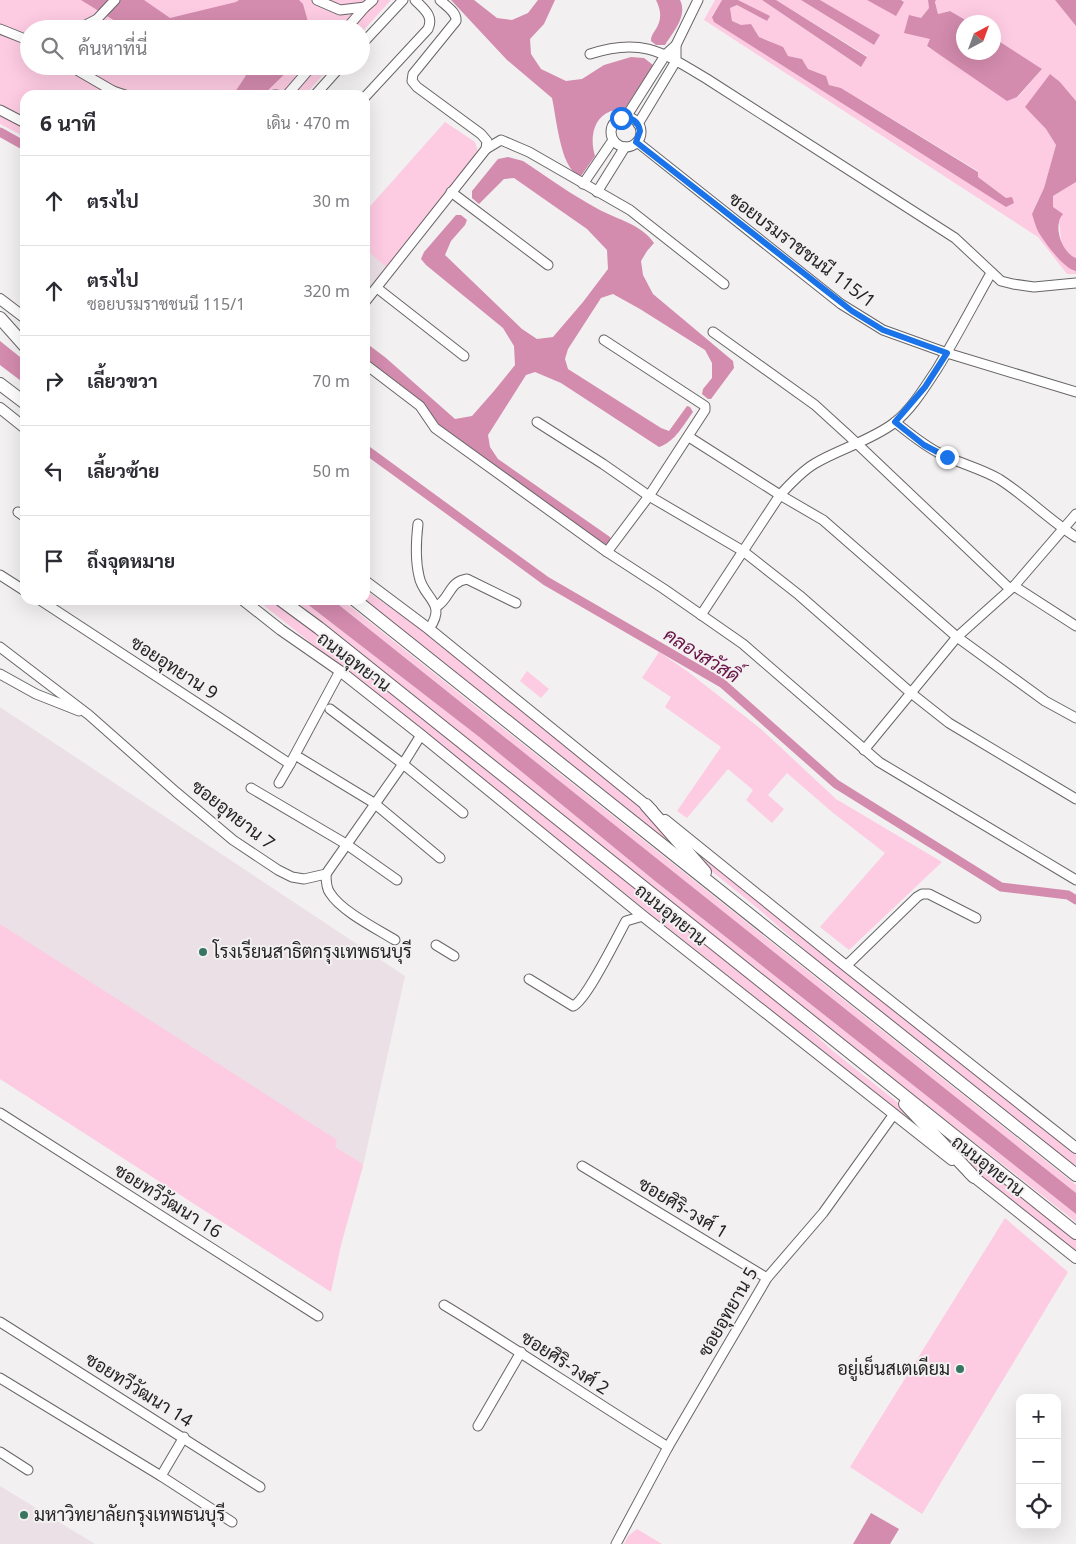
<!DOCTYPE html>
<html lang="th">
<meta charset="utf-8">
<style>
body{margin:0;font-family:"Noto Sans",Sarabun,sans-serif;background:#f7f7f7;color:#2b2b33}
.controls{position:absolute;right:15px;bottom:15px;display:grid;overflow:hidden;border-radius:10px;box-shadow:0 5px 20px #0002}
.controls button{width:45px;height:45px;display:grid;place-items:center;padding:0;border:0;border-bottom:1px solid #e1e1e2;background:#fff;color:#2b2b33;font:25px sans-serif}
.compass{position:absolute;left:956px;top:15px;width:45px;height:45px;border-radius:50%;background:#fff;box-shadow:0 5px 20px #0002;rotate:41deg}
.stop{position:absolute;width:15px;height:15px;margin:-11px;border:4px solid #1a73e8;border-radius:50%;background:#fff}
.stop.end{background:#1a73e8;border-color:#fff;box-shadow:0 1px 5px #0008}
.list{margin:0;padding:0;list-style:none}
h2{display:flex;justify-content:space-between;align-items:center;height:65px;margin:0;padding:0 20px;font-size:21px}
h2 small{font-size:16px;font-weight:400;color:#7c7c81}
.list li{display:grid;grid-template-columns:32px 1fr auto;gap:15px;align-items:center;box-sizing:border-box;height:90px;padding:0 20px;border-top:1px solid #e1e1e2}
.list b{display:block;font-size:19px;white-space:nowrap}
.list p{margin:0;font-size:16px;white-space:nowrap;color:#7c7c81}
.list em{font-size:16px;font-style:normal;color:#7c7c81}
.icon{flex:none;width:28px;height:28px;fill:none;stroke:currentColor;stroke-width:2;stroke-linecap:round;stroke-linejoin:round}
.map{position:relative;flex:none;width:1076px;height:1544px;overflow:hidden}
.search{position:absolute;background:#fff;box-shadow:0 5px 20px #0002;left:20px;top:20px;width:350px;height:55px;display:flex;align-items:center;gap:12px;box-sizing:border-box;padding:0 18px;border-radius:28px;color:#7c7c81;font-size:19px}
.panel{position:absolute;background:#fff;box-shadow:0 5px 20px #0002;left:20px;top:90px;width:350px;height:515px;border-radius:15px}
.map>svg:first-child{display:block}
</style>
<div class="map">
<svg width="1076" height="1544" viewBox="0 0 1076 1544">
<rect width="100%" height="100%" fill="#f3f0f1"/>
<g fill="#ebe0e5">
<polygon points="365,249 386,267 365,294"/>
<polygon points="0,707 405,976 363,1166 0,928"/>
<polygon points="0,1486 95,1544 0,1544"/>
</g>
<g fill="#fdcbe2">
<polygon points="0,0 391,0 361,33 361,29 29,29 29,66 331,66 305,95 25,95 25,137 0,124"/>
<polygon points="715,0 722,0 712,16 1006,198 978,177 978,171 841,88 829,85 826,76 808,69 802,59 788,56 770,41 759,37 751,24 741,26 732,21 730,8 737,5 767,21 769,16 738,0 762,0 861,67 867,56 776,0 801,0 874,45 879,35 820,0 867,0 896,15 904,1 901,0 928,0 929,8 921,18 931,39 927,47 1018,97 1042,69 994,38 994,22 969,22 950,11 938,14 935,1 936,0 1055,0 1076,26 1076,101 1060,82 1050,74 1026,107 1046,129 1056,145 1044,188 1032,214 1073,271 1076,271 1076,274 1067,274 1038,237 704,20"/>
<polygon points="445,122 475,142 478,151 386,267 365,249 365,212"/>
<polygon points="1076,182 1076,258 1072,257 1062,246 1059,222 1053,208 1053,196"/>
<polygon points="365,590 415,624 642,808 679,846 675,848 365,600"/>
<polygon points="257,600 273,600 421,716 791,1013 833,1051 902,1106 923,1131"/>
<polygon points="294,600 302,600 478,736 655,881 1076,1214 1076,1222 901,1085"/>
<polygon points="333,600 342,600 1076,1185 1076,1193"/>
<polygon points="659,652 687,671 761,729 836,799 942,862 849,950 820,927 885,853 832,812 787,773 768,795 784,809 772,823 746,800 753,790 728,769 687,818 677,811 721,747 665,707 671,697 642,678"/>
<polygon points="527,671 549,689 541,698 520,681"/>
<polygon points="684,841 1076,1154 1076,1169 821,964 761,911 709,869"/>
<polygon points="0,924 337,1140 335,1147 361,1163 363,1166 341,1245 331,1292 0,1079"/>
<polygon points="932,1124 1076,1239 1076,1253 973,1172"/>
<polygon points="1005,1218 1068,1272 922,1514 850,1467"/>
<polygon points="637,1529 662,1544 624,1544 628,1536"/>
</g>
<g fill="#d38bae">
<polygon points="81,0 144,0 170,18 236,2 239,0 299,0 303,4 310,29 245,29 231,24 221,29 128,29"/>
<path d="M 451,0 L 474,0 L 497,18 L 512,20 L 528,13 L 538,0 L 555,0 L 544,24 L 530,39 L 531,54 L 541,69 L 566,81 L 582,79 L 604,65 L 631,57 L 644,58 L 653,65 L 624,110 C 620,110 615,110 611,111 C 592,118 590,140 595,156 L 581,176 C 579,174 576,174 574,172 C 560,160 556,116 552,98 L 507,60 Z"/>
<path d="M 656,0 L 680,0 C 688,16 673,32 665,45 L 656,45 L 651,41 C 651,34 655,32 658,25 C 662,17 660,8 656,0 Z"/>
<polygon points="722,0 738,0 770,16 767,21 737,5 730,8 732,21 741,25 751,24 759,37 783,47 788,56 802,59 808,69 826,76 829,85 841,88 978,172 978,177 1006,198 1012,197 1014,203 1006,207 714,22 712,17"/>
<polygon points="762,0 776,0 867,57 861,67"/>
<polygon points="801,0 820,0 880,35 874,45"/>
<polygon points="867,0 901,0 904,2 896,16"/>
<polygon points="928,0 936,0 935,2 938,14 950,11 969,22 964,22 964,52 994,52 994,38 1042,69 1017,97 1007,101 927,46 930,39 904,33 909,15 921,18 929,8"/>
<polygon points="1055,0 1076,0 1076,26"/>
<polygon points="249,66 293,66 263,95 233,95 245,77"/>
<path d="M 1050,74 L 1060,82 L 1076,101 L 1076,182 L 1053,196 L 1053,207 L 1063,214 C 1061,217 1059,219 1059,222 C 1056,234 1064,254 1076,258 L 1076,271 C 1065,270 1045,243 1039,233 C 1036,228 1034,220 1032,214 L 1044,188 L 1056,145 L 1046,129 L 1025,107 Z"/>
<path d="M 508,157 L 523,161 C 547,177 572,195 598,209 C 618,220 641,224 654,243 L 647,251 L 641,261 L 643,275 L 653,294 L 733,361 L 734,368 L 711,399 L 708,399 L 702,394 L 703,389 L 712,378 L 712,363 L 705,350 L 640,309 L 613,294 L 601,298 L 568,349 L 565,359 L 568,369 L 661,428 L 669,431 L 687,406 L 690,407 L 693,412 C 684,424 675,442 659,447 L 561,383 L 535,372 L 526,375 L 488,435 L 490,447 L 498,459 L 610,537 L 611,541 L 607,545 L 603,546 L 439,425 L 431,414 L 365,361 L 365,342 L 386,358 L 455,419 L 472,416 L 494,391 L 515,365 L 514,346 L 503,328 L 426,265 L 421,259 L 424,252 L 456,215 L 461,215 L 467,220 L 465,225 L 451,241 L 445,255 L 522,329 L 537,339 L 553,337 L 583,302 L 608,269 L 607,250 L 587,229 L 514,178 L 504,179 L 479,204 L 472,198 L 472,191 L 498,159 Z"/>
<polygon points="0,341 25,361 25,384 0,365"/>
<polygon points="302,600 333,600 344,609 1076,1193 1076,1214 655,881 478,736"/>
<polygon points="871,1513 899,1529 890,1544 853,1544"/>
</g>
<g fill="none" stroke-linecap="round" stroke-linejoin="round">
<g stroke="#d38bae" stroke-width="9">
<polyline points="0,132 25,146"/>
<polyline points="365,449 546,581 722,683 836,784 1001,887 1068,895 1076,900"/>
</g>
<g stroke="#696667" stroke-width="11">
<g id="minor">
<polyline points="317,0 340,10 365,7"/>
<polyline points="0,29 25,39 29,39"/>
<polyline points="78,29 97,19 115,0"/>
<polyline points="346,29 365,7 373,0"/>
<polyline points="361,45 403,0"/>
<polyline points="676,45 698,0"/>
<path d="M 590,54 C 642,37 662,52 707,79 L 955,238 L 1001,281 L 1013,284 L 1034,287 L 1076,283"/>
<polyline points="70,66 113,91 110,95"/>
<polyline points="113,91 125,95"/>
<polyline points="274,95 277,95"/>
<polyline points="287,95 312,66"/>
<polyline points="315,95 341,66"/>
<path d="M 365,97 L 428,29 C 434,16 424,9 415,0"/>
<polyline points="0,110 25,123"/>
<polyline points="626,117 666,54 676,45 676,61 638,124"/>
<circle cx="626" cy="132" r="15"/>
<polyline points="637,142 841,304 883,330 947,353 1076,392"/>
<polyline points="486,149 501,140 529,152 630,210 724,284"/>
<polyline points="583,184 613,140"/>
<polyline points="451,192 548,265"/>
<polyline points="597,192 625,147"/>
<polyline points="377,288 464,356"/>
<path d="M 365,302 L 486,149 L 487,141 L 481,134 L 417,87 L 412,81 L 413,74 L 456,21 C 457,12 446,6 440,0"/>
<polyline points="713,332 815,405 849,436 1010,589"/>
<polyline points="604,340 705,406 705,410 649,496 607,552"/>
<polyline points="365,364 420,406 435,428 607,552 664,589 743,644 879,762 1076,880"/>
<polyline points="537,422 603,464 649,496 743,551 799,595 911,693 949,723 1076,799"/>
<path d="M 895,422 C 909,433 923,445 939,453 C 958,463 980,468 999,479 C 1026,496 1049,520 1076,537"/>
<polyline points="689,437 780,495 823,520 957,637 1045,701 1076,718"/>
<polyline points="18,512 25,517"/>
<path d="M 418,524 C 416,541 415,559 419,576 C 423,599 448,602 429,629"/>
<polyline points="0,575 25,591"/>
<polyline points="1014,586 1076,626"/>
<polyline points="40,600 290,764 340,671"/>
<path d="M 436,607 C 451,598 448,582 467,579 L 516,603"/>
<path d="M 701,615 L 780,495 C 790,484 801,472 814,464 C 839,449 870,441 894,423 C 912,409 925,387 937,369 C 956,338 973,305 991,273"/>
<polyline points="0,647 89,715 176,792 233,840 278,870 292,877 304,879 326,874 403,764 421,735"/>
<polyline points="0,674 36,694 79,711"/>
<polyline points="330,709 403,764 463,813"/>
<polyline points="864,750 957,637 1014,586 1076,514"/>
<polyline points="300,758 374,803 440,858"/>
<polyline points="279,783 290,764"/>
<polyline points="251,788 346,844 397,880"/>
<path d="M 326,874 C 326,880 326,888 330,893 C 341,911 377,929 395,940"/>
<polyline points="436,945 454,956"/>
<polyline points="846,966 917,897 922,894 929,894 976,918"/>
<path d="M 529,979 L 573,1006 C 586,1001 617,937 626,921 L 643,916"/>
<polyline points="0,1113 318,1316"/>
<polyline points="582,1166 767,1278"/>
<path d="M 444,1305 C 520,1351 593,1401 668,1447"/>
<polyline points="0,1322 260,1487"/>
<polyline points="0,1378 161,1476 184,1437"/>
<polyline points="478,1426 521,1352"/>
<polyline points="0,1452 28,1470"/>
<polyline points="161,1476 232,1522"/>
<polyline points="616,1544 668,1447 767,1278 823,1213 894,1114"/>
</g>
</g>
<g stroke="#696667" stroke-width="12">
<g id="tertiary">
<polyline points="0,299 25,318"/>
<polyline points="0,408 25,428"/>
<polyline points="365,581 429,629 652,810"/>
<polyline points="243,600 281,630 340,671 421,735 643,916 952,1160"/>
<polyline points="665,820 846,966 1076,1148"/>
<polyline points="969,1173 1076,1258"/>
</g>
</g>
<g stroke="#696667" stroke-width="14">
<g id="secondary">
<polyline points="0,318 25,346"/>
<polyline points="0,384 25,403"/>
<polyline points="281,600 319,628 1076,1233"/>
<polyline points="355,600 1076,1175"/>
<polyline points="646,805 705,872"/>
<polyline points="905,1104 974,1177"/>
</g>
</g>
<use href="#minor" stroke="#fff" stroke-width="9"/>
<use href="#tertiary" stroke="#fff" stroke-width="10"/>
<use href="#secondary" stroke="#fff" stroke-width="12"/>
</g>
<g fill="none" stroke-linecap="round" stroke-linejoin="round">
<path stroke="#1a73e8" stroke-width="6" d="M 621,118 C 631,117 638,121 640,131 L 636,142 L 852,311 L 883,330 L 947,353 L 925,387 L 895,422 L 924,445 L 947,457"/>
</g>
<g fill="#387560" stroke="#f3f0f1" stroke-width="2">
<circle cx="203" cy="952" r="5"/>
<circle cx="960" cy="1369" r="5"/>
<circle cx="24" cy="1515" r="5"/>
</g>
<g text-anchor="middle" stroke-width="4" stroke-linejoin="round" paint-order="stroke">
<g font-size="18" fill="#252425" stroke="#f3f0f1">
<text transform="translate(802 250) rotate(37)" y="6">ซอยบรมราชชนนี 115/1</text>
<text transform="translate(354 662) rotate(37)" y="6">ถนนอุทยาน</text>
<text transform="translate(174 668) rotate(33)" y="6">ซอยอุทยาน 9</text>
<text transform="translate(233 815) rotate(38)" y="6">ซอยอุทยาน 7</text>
<text transform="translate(671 915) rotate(39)" y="6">ถนนอุทยาน</text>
<text transform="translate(988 1166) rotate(38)" y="6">ถนนอุทยาน</text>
<text transform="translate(168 1201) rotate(32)" y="6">ซอยทวีวัฒนา 16</text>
<text transform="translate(683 1208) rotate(31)" y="6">ซอยศิริ-วงศ์ 1</text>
<text transform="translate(728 1312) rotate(-60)" y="6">ซอยอุทยาน 5</text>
<text transform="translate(565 1363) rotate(33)" y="6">ซอยศิริ-วงศ์ 2</text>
<text transform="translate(139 1390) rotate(32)" y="6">ซอยทวีวัฒนา 14</text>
</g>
<g font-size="18" fill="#252425" stroke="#f3f0f1" text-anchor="start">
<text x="213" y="958">โรงเรียนสาธิตกรุงเทพธนบุรี</text>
<text x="950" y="1375" text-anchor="end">อยู่เย็นสเตเดียม</text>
<text x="34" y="1521">มหาวิทยาลัยกรุงเทพธนบุรี</text>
</g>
<g font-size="19" font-style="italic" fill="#691447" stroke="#f3f0f1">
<text transform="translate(702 655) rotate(32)" y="7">คลองสวัสดิ์</text>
</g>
</g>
</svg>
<div class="controls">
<button>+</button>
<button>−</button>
<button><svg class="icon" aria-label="locate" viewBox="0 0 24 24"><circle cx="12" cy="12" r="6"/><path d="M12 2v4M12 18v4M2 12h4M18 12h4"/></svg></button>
</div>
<svg class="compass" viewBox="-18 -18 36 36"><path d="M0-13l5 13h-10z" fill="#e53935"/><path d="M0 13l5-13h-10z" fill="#7c7c81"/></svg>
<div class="stop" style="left:621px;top:118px"></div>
<div class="stop end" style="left:947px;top:457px"></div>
<div class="search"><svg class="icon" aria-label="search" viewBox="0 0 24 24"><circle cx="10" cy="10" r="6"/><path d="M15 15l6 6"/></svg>ค้นหาที่นี่</div>
<section class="panel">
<h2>6 นาที<small>เดิน · 470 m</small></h2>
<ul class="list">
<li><svg class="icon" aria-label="ahead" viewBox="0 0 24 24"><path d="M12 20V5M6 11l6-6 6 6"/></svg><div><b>ตรงไป</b></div><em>30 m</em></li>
<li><svg class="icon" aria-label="ahead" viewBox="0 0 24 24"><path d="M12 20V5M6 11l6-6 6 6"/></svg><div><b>ตรงไป</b><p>ซอยบรมราชชนนี 115/1</p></div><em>320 m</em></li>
<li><svg class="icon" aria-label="right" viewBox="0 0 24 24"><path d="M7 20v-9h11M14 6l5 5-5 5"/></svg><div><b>เลี้ยวขวา</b></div><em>70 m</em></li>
<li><svg class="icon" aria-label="left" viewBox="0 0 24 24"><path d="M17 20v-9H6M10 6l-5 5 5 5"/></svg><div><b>เลี้ยวซ้าย</b></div><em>50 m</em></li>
<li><svg class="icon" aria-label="arrive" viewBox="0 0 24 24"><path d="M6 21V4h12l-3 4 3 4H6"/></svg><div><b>ถึงจุดหมาย</b></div></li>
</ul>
</section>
</div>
